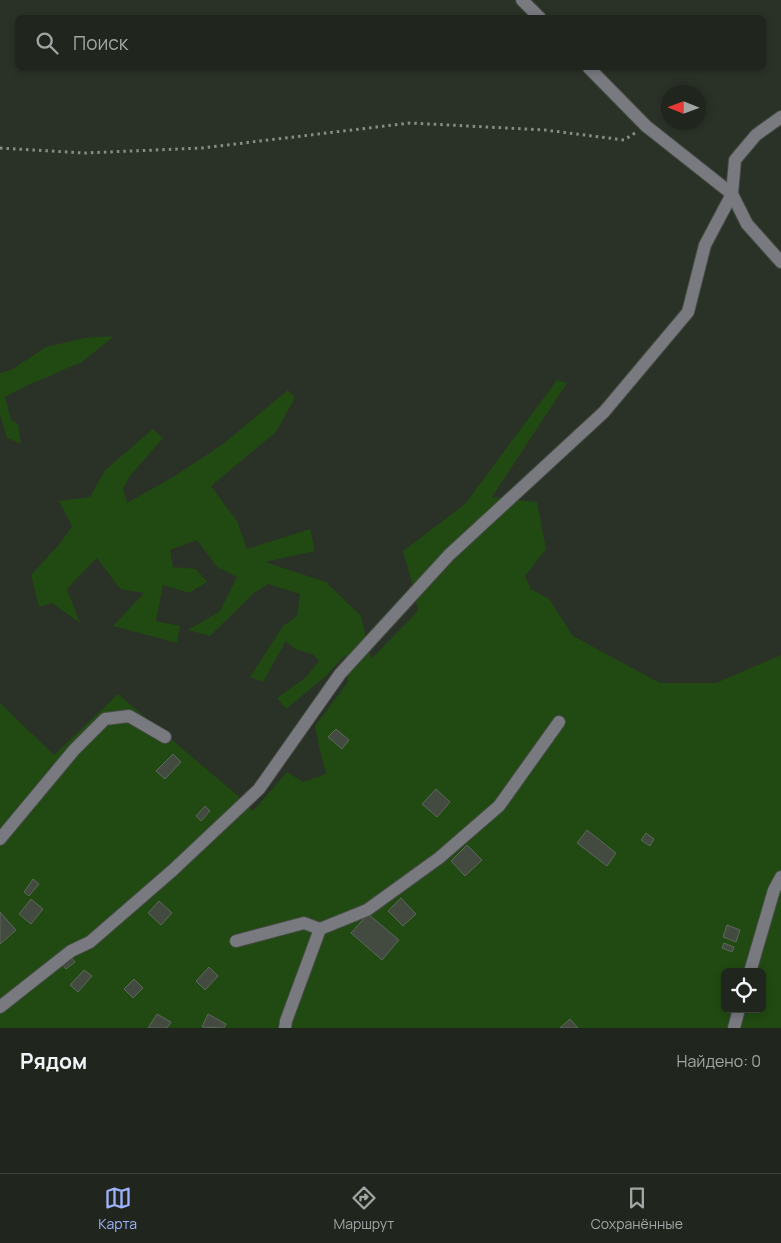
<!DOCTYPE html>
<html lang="ru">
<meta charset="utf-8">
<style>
body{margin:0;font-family:Manrope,sans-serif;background:#2d312a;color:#f1f3f6}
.controls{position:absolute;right:15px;bottom:15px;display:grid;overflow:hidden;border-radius:8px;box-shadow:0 2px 8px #0003}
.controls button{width:45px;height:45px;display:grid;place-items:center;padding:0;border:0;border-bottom:1px solid #3d423b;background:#20251d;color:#f1f3f6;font:25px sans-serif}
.compass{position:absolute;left:661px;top:85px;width:45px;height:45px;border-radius:50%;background:#20251d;box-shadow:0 2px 8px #0003;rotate:271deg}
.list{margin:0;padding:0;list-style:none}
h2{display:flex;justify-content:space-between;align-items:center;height:65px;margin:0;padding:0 20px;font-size:21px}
h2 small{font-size:16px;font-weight:400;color:#a2a5a4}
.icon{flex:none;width:28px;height:28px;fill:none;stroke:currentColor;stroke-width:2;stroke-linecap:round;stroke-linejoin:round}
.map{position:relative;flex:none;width:781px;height:1028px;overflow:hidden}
.search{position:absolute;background:#20251d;box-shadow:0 2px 8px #0003;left:15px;right:15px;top:15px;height:55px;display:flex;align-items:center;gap:12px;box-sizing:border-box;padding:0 18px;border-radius:8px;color:#a2a5a4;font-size:19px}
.sheet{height:145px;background:#20251d}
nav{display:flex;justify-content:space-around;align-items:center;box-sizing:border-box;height:70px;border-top:1px solid #3d423b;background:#20251d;font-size:14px;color:#a2a5a4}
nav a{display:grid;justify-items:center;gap:2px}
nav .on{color:#9fb3fd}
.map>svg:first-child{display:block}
</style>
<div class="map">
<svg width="781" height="1028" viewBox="0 0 781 1028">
<rect width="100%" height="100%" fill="#2a3127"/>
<g fill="#214912" fill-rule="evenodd">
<polygon points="114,336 82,362 24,387 5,397 11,420 18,424 21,444 7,438 0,415 0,373 11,370 46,347 84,338"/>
<path d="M 557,380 L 567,383 L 492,497 L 537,502 L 546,549 L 525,576 L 531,589 L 549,599 L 573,636 L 660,683 L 716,683 L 781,655 L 781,1028 L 0,1028 L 0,703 L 54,755 L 118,694 L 237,795 L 253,811 L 287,772 L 303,782 L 326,774 L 319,747 L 315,726 L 348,682 L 345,655 L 326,676 L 286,709 L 277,698 L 305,678 L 319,661 L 314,655 L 295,649 L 286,641 L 263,682 L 250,677 L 283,626 L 297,616 L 300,594 L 268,584 L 254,593 L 210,636 L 188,630 L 220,611 L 237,577 L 217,567 L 197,540 L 170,550 L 173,567 L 196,569 L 207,582 L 189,593 L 163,585 L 156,621 L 180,626 L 177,643 L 113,626 L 144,593 L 120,589 L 97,558 L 67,589 L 80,623 L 52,603 L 39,607 L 31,575 L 61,542 L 72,526 L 59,501 L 90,497 L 105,470 L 153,429 L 163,438 L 130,476 L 123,489 L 127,503 L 173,477 L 223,444 L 288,390 L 295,398 L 276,432 L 211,486 L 237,521 L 247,549 L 310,529 L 315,551 L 265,562 L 326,582 L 361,616 L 371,659 L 418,611 L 412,583 L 403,551 L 465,504 ZM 725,972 L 762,972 L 762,1009 L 725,1009 Z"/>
</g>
<g fill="#434b40" stroke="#5e675c">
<polygon points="336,729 349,740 342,749 328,737"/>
<polygon points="173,754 181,762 165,779 156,771"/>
<polygon points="436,789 450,802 437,817 422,804"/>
<polygon points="205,806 210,811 201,821 196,816"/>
<polygon points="587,830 616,853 607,866 577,843"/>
<polygon points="646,833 654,839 650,846 641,840"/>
<polygon points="467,845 482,860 465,876 451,861"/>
<polygon points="33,879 39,884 29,896 24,892"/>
<polygon points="401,898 416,914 403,926 388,911"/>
<polygon points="31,899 43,909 31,924 19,914"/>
<polygon points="159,901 172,913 161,925 148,913"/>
<polygon points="0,912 16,930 0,944"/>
<polygon points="368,914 399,940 382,960 351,933"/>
<polygon points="727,925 740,930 736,942 723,937"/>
<polygon points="724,943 734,947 732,952 722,948"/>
<polygon points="70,956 75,962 66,969 61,963"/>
<polygon points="209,967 218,976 205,990 196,981"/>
<polygon points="84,970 92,976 78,992 70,985"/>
<polygon points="134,979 143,988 133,998 124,989"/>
<polygon points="157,1014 171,1022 167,1028 148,1028"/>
<polygon points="208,1014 226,1024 224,1028 202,1027"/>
<polygon points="570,1019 578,1028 560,1028"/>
</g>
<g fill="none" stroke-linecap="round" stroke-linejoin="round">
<g stroke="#454c43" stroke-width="14">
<g id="minor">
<polyline points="522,0 540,18"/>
<polyline points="781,117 756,135 735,160 732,194 747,224 781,262"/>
<polyline points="0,839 74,750 105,719 129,716 165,737"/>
<polyline points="236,941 304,923 320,929"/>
<polyline points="750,972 774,890 781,877"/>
<polyline points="0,1007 71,951 90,942 173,870 259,789 340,674 449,555 604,412 688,312 705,245 732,194 646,126 589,68"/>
<polyline points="285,1028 286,1021 320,929 367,910 439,858 499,806 559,722"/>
<polyline points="734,1028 739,1009"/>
</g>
</g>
<polyline stroke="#878d85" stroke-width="3" stroke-dasharray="2.5 4" stroke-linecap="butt" points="0,148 84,153 202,148 410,123 545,130 624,140 635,133"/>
<use href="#minor" stroke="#787a80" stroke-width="12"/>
</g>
</svg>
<div class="controls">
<button><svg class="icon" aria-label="locate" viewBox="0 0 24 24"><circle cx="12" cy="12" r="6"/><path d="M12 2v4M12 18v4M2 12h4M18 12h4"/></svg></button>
</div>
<svg class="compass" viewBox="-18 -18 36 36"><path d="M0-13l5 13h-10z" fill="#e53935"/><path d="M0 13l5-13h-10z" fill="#a2a5a4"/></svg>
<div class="search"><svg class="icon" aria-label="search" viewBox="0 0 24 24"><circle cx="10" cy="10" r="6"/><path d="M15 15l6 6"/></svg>Поиск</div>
</div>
<section class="sheet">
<h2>Рядом<small>Найдено: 0</small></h2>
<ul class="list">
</ul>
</section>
<nav>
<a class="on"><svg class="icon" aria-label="map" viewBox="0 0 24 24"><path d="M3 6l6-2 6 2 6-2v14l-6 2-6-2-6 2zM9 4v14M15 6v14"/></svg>Карта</a>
<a><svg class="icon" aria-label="directions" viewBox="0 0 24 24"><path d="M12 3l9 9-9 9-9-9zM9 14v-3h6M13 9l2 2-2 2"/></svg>Маршрут</a>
<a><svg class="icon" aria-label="saved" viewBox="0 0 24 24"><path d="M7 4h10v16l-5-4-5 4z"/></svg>Сохранённые</a>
</nav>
